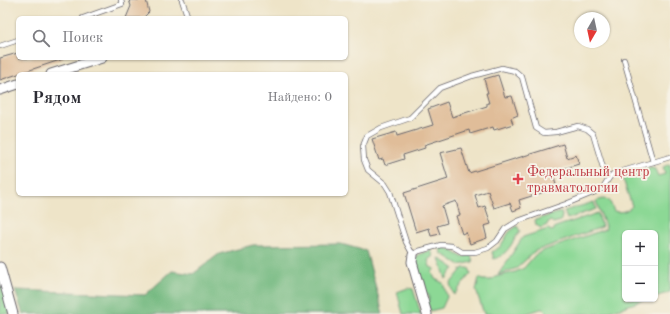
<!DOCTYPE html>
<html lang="ru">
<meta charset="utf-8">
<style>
body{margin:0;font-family:"Old Standard TT",serif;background:#f2f2f3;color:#2b2b33}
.controls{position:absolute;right:12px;bottom:12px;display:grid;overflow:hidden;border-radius:6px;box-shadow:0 1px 3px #0004}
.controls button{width:36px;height:36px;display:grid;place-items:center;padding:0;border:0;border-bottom:1px solid #e1e1e2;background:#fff;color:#2b2b33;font:20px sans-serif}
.compass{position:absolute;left:574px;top:12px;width:36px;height:36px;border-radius:50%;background:#fff;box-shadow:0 1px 3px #0004;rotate:189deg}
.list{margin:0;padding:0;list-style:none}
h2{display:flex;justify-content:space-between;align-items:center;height:52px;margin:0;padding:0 16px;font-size:17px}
h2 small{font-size:13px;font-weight:400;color:#7c7c81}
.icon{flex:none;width:22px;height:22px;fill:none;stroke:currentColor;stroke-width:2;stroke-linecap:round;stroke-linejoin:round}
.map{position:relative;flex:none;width:670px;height:314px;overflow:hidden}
.search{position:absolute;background:#fff;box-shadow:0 1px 3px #0004;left:16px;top:16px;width:332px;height:44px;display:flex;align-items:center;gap:10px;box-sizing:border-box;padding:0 14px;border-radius:6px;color:#7c7c81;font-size:15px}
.panel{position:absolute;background:#fff;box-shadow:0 1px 3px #0004;left:16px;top:72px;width:332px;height:124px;border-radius:6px}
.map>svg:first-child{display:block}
</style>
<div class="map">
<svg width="670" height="314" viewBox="0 0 670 314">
<rect width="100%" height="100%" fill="#f7f3e8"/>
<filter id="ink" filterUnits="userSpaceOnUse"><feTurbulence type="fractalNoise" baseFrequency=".025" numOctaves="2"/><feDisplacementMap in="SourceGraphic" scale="8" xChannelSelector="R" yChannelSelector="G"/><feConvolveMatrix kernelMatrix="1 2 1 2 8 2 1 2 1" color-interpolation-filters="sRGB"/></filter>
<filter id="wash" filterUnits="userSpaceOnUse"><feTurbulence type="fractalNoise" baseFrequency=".012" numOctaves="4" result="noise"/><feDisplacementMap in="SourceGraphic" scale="16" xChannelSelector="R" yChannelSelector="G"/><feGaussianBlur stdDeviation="0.9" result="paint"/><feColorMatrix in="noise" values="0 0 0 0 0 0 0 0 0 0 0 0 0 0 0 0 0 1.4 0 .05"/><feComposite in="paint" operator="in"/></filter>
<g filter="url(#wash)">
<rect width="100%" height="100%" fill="#eee4c8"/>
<g fill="#8cd895" stroke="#577d68">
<path d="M 670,164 L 670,292 L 655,297 L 655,233 L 625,233 L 625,299 L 647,299 L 602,314 L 547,314 L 544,308 L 525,314 L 484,314 L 476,290 L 479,278 L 483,280 L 491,280 L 495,277 L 515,272 L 524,268 L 535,255 L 545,250 L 606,229 L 596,201 L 603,199 L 609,200 L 614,211 C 620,213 628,211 632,206 L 623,179 L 626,175 L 651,168 L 655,169 L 658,176 L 665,174 L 663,167 Z"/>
<polygon points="594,202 596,209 567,219 564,211"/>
<polygon points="561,212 562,216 561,219 561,221 553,223 551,221 548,222 547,225 541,228 536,225 535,220"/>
<polygon points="598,213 602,227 535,251 517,268 498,275 523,237 548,229 551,231 554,230 555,227"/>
<path d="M 517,226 L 520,231 C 513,241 507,256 494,259 L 492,252 L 500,247 L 509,232 Z"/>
<polygon points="445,247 462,257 471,255 473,262 460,265 441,253 440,248"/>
<polygon points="431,250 433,256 428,260 430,267 435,269 432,272 435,279 443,283 447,297 442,308 430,311 427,303 429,300 429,295 424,294 423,285 424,282 423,279 419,278 415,260 418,255"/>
<polygon points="439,258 454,268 446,279"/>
<polygon points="0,265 10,314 0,314"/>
<polygon points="463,268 469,268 471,273 454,295 450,284"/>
<polygon points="408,288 413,289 421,314 403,314 397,292"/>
</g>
<polygon fill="#71b87e" stroke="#4a6d5c" points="341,244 366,251 383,314 23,314 15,290 145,295 172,271 193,274 219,254 253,245"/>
<g id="blocks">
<g fill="#e0bd99">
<polygon points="129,0 146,0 149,12 143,18 126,18 131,6"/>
<polygon points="18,53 18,58 63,58 63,59 0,80 0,58"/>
<polygon points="498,75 505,97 512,96 518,115 511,118 513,124 494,130 493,127 470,134 469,130 424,145 425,148 403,155 404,159 385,165 383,159 379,160 372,139 396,132 397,136 433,125 428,109 447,102 452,117 487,106 487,103 489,103 486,93 488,93 484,79"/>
<polygon points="563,144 567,158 576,155 579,164 552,172 557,188 519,200 521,208 513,211 510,203 494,208 488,191 475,195 479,208 485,206 491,224 484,226 487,238 470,244 466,232 462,234 456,216 460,215 456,201 442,206 447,223 437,226 440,234 431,236 429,228 416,232 404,193 448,179 440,153 461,148 469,173"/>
</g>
</g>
</g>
<g filter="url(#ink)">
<use href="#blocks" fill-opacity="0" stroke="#69666c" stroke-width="1"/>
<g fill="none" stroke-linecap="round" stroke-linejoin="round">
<g stroke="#69666c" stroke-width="6">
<g id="service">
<polyline points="182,0 188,18"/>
<polyline points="83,18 122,4 121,0"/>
<polyline points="0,46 18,40"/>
<polyline points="624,60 653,162"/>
<polyline points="609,178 604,171 593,134 587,129 578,126 556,132 544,133 536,128 522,77 515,71 502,68 472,76 440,88 410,118 381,128 367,136 363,146 364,160 368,170 385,184 390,192 406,242 413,255 419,251 441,245 452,246 462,252 475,252 488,248 497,241 505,229 518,221 566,204 602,189 609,178 613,174 670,157"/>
</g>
</g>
<g stroke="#69666c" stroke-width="11">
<g id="minor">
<polyline points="51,74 102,58"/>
<polyline points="0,90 18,84"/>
<polyline points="413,255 412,262 427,314"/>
<polyline points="0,267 13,314"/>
</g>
</g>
<use href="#service" stroke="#fff" stroke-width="4.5"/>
<use href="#minor" stroke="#fff" stroke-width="9"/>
</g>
</g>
<path fill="#e0444e" stroke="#f7f3e8" stroke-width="1.5" d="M516 173h4v4h4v4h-4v4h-4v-4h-4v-4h4z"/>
<g text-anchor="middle" stroke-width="3.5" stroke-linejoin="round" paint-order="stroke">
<g font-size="14" fill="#be3a42" stroke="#f7f3e8" text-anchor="start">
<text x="527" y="176">Федеральный центр<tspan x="527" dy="16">травматологии</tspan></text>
</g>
</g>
</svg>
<div class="controls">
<button>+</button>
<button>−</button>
</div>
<svg class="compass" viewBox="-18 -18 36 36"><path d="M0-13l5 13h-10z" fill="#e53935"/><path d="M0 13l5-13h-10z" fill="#7c7c81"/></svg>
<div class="search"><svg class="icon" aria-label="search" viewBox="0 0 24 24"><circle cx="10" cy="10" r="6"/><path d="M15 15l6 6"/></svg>Поиск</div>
<section class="panel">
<h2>Рядом<small>Найдено: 0</small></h2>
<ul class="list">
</ul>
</section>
</div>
